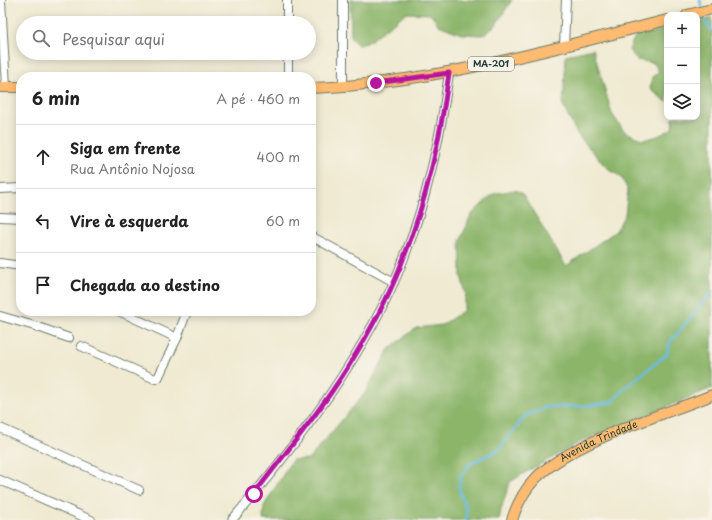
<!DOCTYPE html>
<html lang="pt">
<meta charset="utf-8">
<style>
body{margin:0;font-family:"Playpen Sans",sans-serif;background:#f6f6f6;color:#222}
.controls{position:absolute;right:12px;top:12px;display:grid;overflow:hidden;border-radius:8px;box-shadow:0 2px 10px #0003}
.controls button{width:36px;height:36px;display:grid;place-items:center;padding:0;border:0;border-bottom:1px solid #e0e0e0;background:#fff;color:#222;font:20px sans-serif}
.stop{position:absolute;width:12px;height:12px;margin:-9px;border:3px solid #b5179e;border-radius:50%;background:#fff}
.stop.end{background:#b5179e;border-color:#fff;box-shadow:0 1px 4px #0008}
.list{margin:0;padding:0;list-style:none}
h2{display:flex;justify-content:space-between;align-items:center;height:52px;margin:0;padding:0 16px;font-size:17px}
h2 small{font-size:13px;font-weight:400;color:#767676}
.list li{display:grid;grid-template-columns:26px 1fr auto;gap:12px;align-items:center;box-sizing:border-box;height:64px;padding:0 16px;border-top:1px solid #e0e0e0}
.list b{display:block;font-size:15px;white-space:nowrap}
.list p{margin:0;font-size:13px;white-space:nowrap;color:#767676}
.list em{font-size:13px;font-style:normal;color:#767676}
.icon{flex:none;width:22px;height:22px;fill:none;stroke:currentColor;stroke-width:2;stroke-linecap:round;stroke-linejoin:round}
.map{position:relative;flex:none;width:712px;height:520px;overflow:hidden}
.search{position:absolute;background:#fff;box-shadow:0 2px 10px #0003;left:16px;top:16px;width:300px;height:44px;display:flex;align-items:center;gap:10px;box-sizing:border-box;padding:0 14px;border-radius:22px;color:#767676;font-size:15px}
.panel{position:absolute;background:#fff;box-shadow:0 2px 10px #0003;left:16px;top:72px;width:300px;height:244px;border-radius:16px}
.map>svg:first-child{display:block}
</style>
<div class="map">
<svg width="712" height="520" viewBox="0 0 712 520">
<rect width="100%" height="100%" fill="#f7f3e8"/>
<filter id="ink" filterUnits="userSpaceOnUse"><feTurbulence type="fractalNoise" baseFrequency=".025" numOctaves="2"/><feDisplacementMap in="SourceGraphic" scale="8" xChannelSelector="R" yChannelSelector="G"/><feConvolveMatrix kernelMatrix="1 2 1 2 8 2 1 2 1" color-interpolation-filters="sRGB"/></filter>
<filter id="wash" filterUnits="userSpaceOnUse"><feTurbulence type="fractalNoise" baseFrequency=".012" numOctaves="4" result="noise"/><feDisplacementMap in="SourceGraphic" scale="16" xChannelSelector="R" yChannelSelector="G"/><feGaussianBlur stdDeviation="0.9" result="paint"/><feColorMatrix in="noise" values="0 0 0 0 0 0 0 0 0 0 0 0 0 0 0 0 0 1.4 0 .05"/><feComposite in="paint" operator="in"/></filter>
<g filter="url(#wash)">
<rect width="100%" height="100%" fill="#f0ead2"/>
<g fill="#8cb56b" stroke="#567950">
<polygon points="350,0 512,0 495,26 483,35 461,34 439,25 430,14 406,13 367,43 358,45 351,38"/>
<polygon points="712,18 712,388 580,442 523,474 510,482 501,509 499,520 263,520 264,506 292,460 309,459 365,393 389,349 416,328 442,325 463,311 466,294 461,276 460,241 471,215 493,194 515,190 522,193 566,266 616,231 625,214 628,190 621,177 606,167 577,134 563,106 566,55 593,49 612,114 624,131 643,140 658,136 672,129 673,117 697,117 697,22"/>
<polygon points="667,29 667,102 650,89 652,77 659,72 654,63 637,60 629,50 635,36"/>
</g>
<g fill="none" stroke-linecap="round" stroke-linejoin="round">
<g stroke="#68bbe4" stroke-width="2.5">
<polyline points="700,0 702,9"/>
<polyline points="703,13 704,20 712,30"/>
<polyline points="466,520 467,511 459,489 460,477 471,463 498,450 525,416 547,407 585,406 612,402 626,387 667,354 670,342 712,292"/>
</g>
</g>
</g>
<g filter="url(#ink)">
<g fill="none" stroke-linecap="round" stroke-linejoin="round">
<g stroke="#687a6b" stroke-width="10">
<g id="minor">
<polyline points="1,0 6,87"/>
<polyline points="287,0 287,23"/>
<polyline points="564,46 566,0"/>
<polyline points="288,53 288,77"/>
<polyline points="343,86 343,0"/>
<polyline points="0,189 21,188"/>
<polyline points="0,217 21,218"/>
<polyline points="311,236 394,282"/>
<polyline points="0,263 21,266"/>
<polyline points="119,311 177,338 187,311"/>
<polyline points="0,316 38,327 69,338"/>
<polyline points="81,346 155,379 158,378 177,338"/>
<polyline points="0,428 139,490"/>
<polyline points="0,480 91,520"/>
<path d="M 232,520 C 297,444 368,352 404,258 C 427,199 441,135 449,73"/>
</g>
</g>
<g stroke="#687a6b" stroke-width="12">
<g id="major">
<polyline points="687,15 712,9"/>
<polyline points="0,87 21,87"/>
<path d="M 311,88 C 433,83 549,50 667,20"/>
<path id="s1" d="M 512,520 C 517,504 524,490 536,478 C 574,440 661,416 712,395"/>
</g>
</g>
<use href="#minor" stroke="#fff" stroke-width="8"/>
<use href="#major" stroke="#ffbb71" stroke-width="10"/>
</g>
</g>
<g fill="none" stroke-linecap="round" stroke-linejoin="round" filter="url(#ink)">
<path stroke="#b5179e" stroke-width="5" d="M 254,494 C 289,448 328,402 357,352 C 375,322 392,290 404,257 C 427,199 441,135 449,73 L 376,83"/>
</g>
<g text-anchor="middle" stroke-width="3" stroke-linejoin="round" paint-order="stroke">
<rect fill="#f7f3e8" stroke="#60746a" stroke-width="1" x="468" y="57" width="46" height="14" rx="3"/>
<g font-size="9" font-weight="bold" fill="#1f3d34">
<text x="491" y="67">MA-201</text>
</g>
<g font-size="10" fill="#1f3d34" stroke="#f7f3e8">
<text dy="4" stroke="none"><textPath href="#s1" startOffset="122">Avenida Trindade</textPath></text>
</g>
</g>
</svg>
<div class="controls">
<button>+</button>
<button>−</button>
<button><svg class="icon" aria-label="layers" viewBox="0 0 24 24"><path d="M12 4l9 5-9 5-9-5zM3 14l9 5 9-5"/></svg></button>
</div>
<div class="stop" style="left:254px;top:494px"></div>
<div class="stop end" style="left:376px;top:83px"></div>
<div class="search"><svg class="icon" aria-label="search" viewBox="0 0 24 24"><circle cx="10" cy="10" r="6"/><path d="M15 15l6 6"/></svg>Pesquisar aqui</div>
<section class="panel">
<h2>6 min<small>A pé · 460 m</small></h2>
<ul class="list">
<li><svg class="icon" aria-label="ahead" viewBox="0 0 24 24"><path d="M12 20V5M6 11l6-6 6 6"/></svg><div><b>Siga em frente</b><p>Rua Antônio Nojosa</p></div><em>400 m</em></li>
<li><svg class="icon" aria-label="left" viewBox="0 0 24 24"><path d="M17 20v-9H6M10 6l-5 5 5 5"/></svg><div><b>Vire à esquerda</b></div><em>60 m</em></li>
<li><svg class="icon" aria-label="arrive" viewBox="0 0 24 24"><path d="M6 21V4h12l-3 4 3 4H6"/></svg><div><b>Chegada ao destino</b></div></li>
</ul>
</section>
</div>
